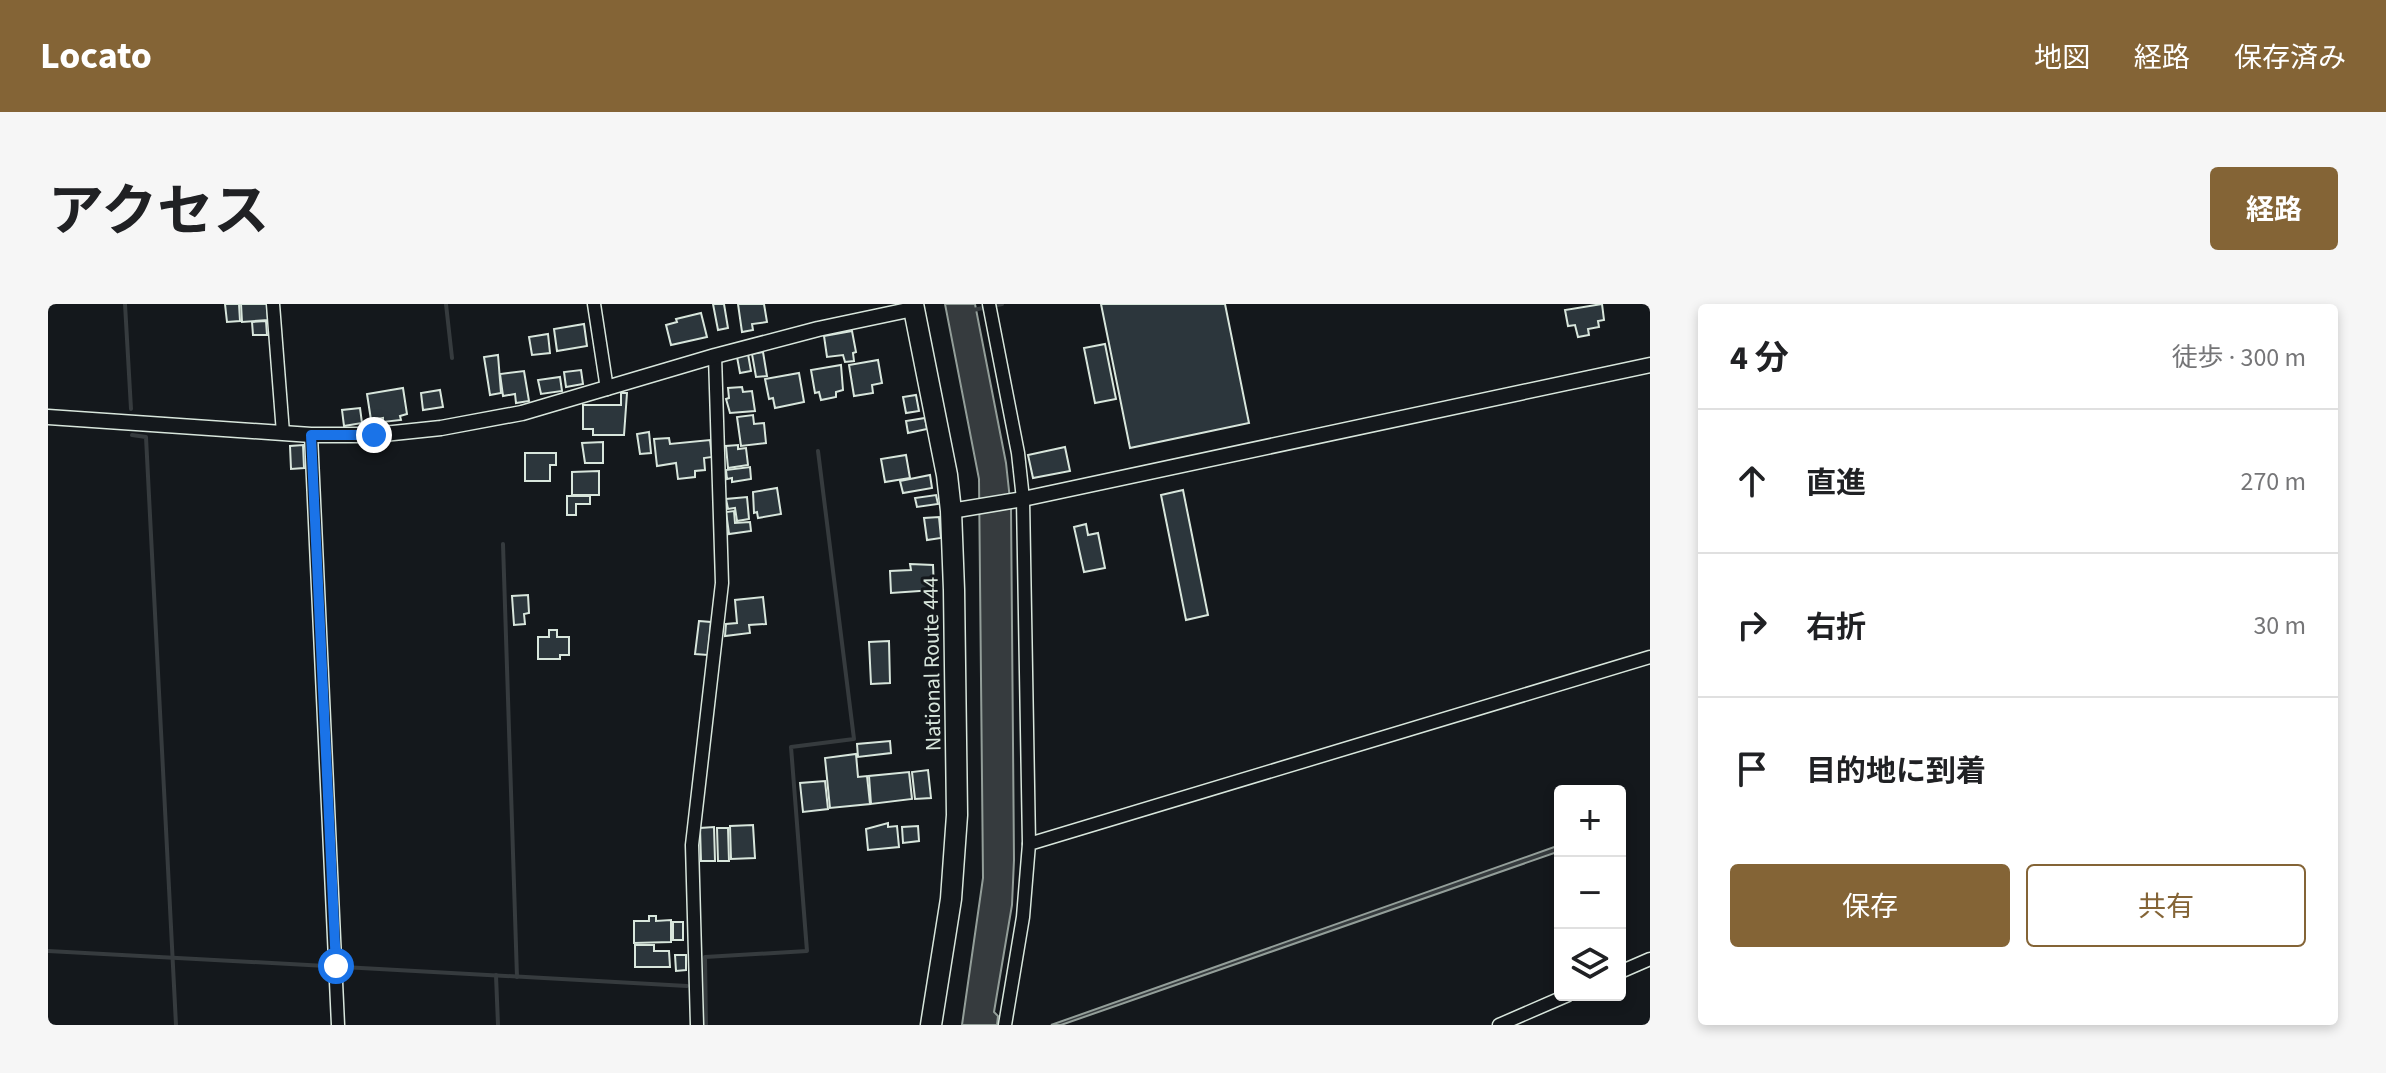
<!DOCTYPE html>
<html lang="ja">
<meta charset="utf-8">
<style>
body{margin:0;font-family:"Source Sans 3","Noto Sans JP",sans-serif;background:#f6f6f6;color:#202124}
.controls{position:absolute;right:24px;bottom:24px;display:grid;overflow:hidden;border-radius:8px;box-shadow:0 4px 12px #0003}
.controls button{width:72px;height:72px;display:grid;place-items:center;padding:0;border:0;border-bottom:2px solid #e0e0e0;background:#fff;color:#202124;font:40px sans-serif}
.stop{position:absolute;width:24px;height:24px;margin:-18px;border:6px solid #1a73e8;border-radius:50%;background:#fff}
.stop.end{background:#1a73e8;border-color:#fff;box-shadow:0 2px 8px #0008}
.list{margin:0;padding:0;list-style:none}
h2{display:flex;justify-content:space-between;align-items:center;height:104px;margin:0;padding:0 32px;font-size:34px}
h2 small{font-size:26px;font-weight:400;color:#757577}
.list li{display:grid;grid-template-columns:52px 1fr auto;gap:24px;align-items:center;box-sizing:border-box;height:144px;padding:0 32px;border-top:2px solid #e0e0e0}
.list b{display:block;font-size:30px;white-space:nowrap}
.list em{font-size:26px;font-style:normal;color:#757577}
.actions{display:flex;gap:16px;padding:24px 32px}
.actions a{flex:1;padding:18px 0;border:2px solid #846436;border-radius:8px;text-align:center;font-size:28px;color:#846436}
.actions .main{background:#846436;color:#fff}
.icon{flex:none;width:44px;height:44px;fill:none;stroke:currentColor;stroke-width:2;stroke-linecap:round;stroke-linejoin:round}
.map{position:relative;flex:none;width:1602px;height:721px;overflow:hidden;border-radius:8px}
header{display:flex;align-items:center;gap:48px;box-sizing:border-box;height:112px;padding:0 40px;background:#846436;color:#fff}
header strong{font-size:38px}
nav{display:flex;gap:44px;margin-inline-start:auto;font-size:28px}
.intro{display:flex;align-items:center;justify-content:space-between;box-sizing:border-box;height:192px;padding:0 48px}
h1{margin:0;font-size:56px}
.button{padding:20px 36px;border-radius:8px;background:#846436;color:#fff;font-size:28px;font-weight:700}
main{display:flex;gap:48px;padding:0 48px}
aside{flex:1;background:#fff;border-radius:8px;box-shadow:0 4px 12px #0003}
.map>svg:first-child{display:block}
</style>
<header>
<strong>Locato</strong>
<nav><a>地図</a><a>経路</a><a>保存済み</a></nav>
</header>
<div class="intro"><h1>アクセス</h1><a class="button">経路</a></div>
<main>
<div class="map">
<svg width="1602" height="721" viewBox="0 0 1602 721">
<rect width="100%" height="100%" fill="#14181c"/>
<g fill="#363b3e" stroke="#939e99" stroke-width="2">
<polygon points="897,0 927,0 958,159 963,205 966,556 964,601 946,708 950,712 949,721 914,721 935,574 931,175"/>
<polygon points="1512,541 1512,547 1013,721 1003,721"/>
</g>
<g fill="none" stroke-linecap="round" stroke-linejoin="round">
<g stroke="#363b3e" stroke-width="4">
<polyline points="77,0 83,105"/>
<polyline points="398,0 404,54"/>
<polyline points="925,6 954,0"/>
<polyline points="84,131 98,133 128,721"/>
<polyline points="455,240 469,673"/>
<polyline points="0,647 278,662"/>
<polyline points="295,663 639,682"/>
<polyline points="448,671 450,721"/>
<polyline points="658,721 657,653 759,647 743,443 806,435 770,147"/>
</g>
</g>
<g fill="#2c363c" stroke="#d8e6dc" stroke-width="2">
<polygon points="177,0 191,0 192,17 179,18"/>
<polygon points="193,0 219,0 220,16 194,18"/>
<polygon points="665,0 676,0 680,24 670,26"/>
<polygon points="690,0 716,0 719,18 704,20 705,26 694,28"/>
<polygon points="1053,0 1177,0 1201,119 1082,144"/>
<polygon points="1554,0 1556,16 1550,17 1551,23 1540,25 1541,31 1530,33 1527,21 1520,22 1517,6"/>
<polygon points="653,9 659,33 623,41 618,21 629,18 628,15"/>
<polygon points="218,17 219,31 205,31 204,18"/>
<polygon points="536,20 539,42 509,47 506,25"/>
<polygon points="804,27 808,48 805,49 806,57 797,58 795,51 779,53 776,32"/>
<polygon points="500,30 502,49 484,51 481,33"/>
<polygon points="1057,40 1068,95 1047,99 1036,44"/>
<polygon points="715,48 719,72 708,73 704,50"/>
<polygon points="700,50 703,67 692,69 689,53"/>
<polygon points="450,51 453,89 442,91 436,53"/>
<polygon points="830,56 834,79 824,81 825,89 806,92 801,61"/>
<polygon points="793,61 795,86 788,88 788,93 773,96 771,88 767,89 763,66"/>
<polygon points="533,66 535,80 518,83 516,68"/>
<polygon points="476,67 481,97 468,99 467,90 455,92 452,70"/>
<polygon points="751,69 756,98 727,104 725,94 721,95 717,75"/>
<polygon points="512,73 514,87 493,90 490,76"/>
<polygon points="694,83 695,88 704,87 707,107 682,109 678,95 681,94 680,84"/>
<polygon points="355,84 359,110 352,112 353,116 335,118 335,114 323,116 319,90"/>
<polygon points="392,86 395,103 375,106 373,89"/>
<polygon points="573,89 579,89 576,131 545,131 545,125 535,125 535,101 573,101"/>
<polygon points="868,91 871,107 858,109 855,93"/>
<polygon points="312,104 314,119 296,122 294,106"/>
<polygon points="705,111 706,120 716,119 718,139 693,142 689,113"/>
<polygon points="877,114 879,125 860,129 858,117"/>
<polygon points="601,128 603,149 592,150 589,130"/>
<polygon points="621,134 622,140 662,136 664,153 656,154 657,166 647,167 647,173 630,175 628,159 609,162 606,135"/>
<polygon points="555,138 555,159 537,159 534,139"/>
<polygon points="255,141 256,164 243,165 242,142"/>
<polygon points="690,141 690,145 698,144 700,161 680,164 678,142"/>
<polygon points="1017,143 1022,167 985,174 980,151"/>
<polygon points="477,149 508,149 508,161 502,161 502,177 477,177"/>
<polygon points="858,151 862,174 837,178 833,155"/>
<polygon points="702,163 703,175 684,178 684,174 679,175 678,166"/>
<polygon points="551,167 551,191 524,191 524,168"/>
<polygon points="882,171 884,184 855,189 852,177"/>
<polygon points="729,184 733,210 710,214 709,208 706,209 705,188"/>
<polygon points="1135,186 1160,311 1138,316 1113,191"/>
<polygon points="888,191 890,200 869,203 867,194"/>
<polygon points="519,192 542,192 542,200 528,200 528,211 519,211"/>
<polygon points="699,193 701,215 689,217 687,204 680,205 678,195"/>
<polygon points="686,207 687,219 702,218 703,227 681,230 678,208"/>
<polygon points="891,213 893,234 879,236 876,214"/>
<polygon points="1038,220 1040,231 1050,229 1057,264 1036,268 1026,223"/>
<polygon points="862,260 885,261 886,286 843,289 842,267 863,266"/>
<polygon points="480,291 481,309 476,310 477,320 466,321 464,292"/>
<polygon points="715,293 718,320 701,321 702,329 677,332 678,320 689,319 687,296"/>
<polygon points="651,317 663,318 660,351 647,350"/>
<polygon points="501,326 509,326 509,333 521,333 521,351 512,351 512,355 490,355 490,333 501,333"/>
<polygon points="841,337 842,379 823,380 821,338"/>
<polygon points="842,437 843,449 810,453 809,440"/>
<polygon points="808,450 810,473 819,472 822,500 782,504 777,454"/>
<polygon points="880,466 883,494 867,495 864,468"/>
<polygon points="861,468 864,495 823,500 821,472"/>
<polygon points="777,477 780,505 755,508 752,479"/>
<polygon points="840,519 840,523 849,522 851,543 820,546 818,525"/>
<polygon points="705,521 707,554 683,555 682,522"/>
<polygon points="870,522 871,537 855,539 854,523"/>
<polygon points="666,523 667,557 653,557 652,524"/>
<polygon points="669,524 680,524 681,557 670,557"/>
<polygon points="601,612 608,612 608,617 623,616 623,638 586,639 586,617 601,617"/>
<rect x="625" y="618" width="10" height="18"/>
<polygon points="587,641 606,641 606,647 621,647 622,663 587,663"/>
<polygon points="627,651 638,651 638,666 628,667"/>
</g>
<g fill="none" stroke-linecap="round" stroke-linejoin="round">
<g stroke="#d8e6dc" stroke-width="15">
<g id="minor">
<polyline points="225,0 235,129"/>
<polyline points="546,0 559,85"/>
<polyline points="941,0 970,149 975,195 981,540"/>
<polyline points="263,131 290,721"/>
<polyline points="1572,668 1602,655"/>
<polyline points="649,721 644,541 674,279 667,52"/>
<polyline points="957,721 975,613 981,540 1602,353"/>
<polyline points="1451,721 1520,691"/>
</g>
</g>
<g stroke="#d8e6dc" stroke-width="17">
<g id="tertiary">
<polyline points="0,113 263,131 326,131 393,124 474,109 667,52 770,25 865,5"/>
<polyline points="903,207 975,195 1602,61"/>
</g>
</g>
<g stroke="#d8e6dc" stroke-width="23">
<polyline id="trunk" points="865,0 899,171 903,207 906,286 909,511 903,595 883,721"/>
</g>
<use href="#minor" stroke="#14181c" stroke-width="12"/>
<use href="#tertiary" stroke="#14181c" stroke-width="14"/>
<use href="#trunk" stroke="#14181c" stroke-width="20"/>
</g>
<g fill="none" stroke-linecap="round" stroke-linejoin="round">
<polyline stroke="#1a73e8" stroke-width="10" points="288,662 263,131 326,131"/>
</g>
<g text-anchor="middle" stroke-width="6" stroke-linejoin="round" paint-order="stroke">
<g font-size="22" fill="#d8e6dc" stroke="#14181c">
<text transform="translate(883 360) rotate(-91)" y="8">National Route 444</text>
</g>
</g>
</svg>
<div class="controls">
<button>+</button>
<button>−</button>
<button><svg class="icon" aria-label="layers" viewBox="0 0 24 24"><path d="M12 4l9 5-9 5-9-5zM3 14l9 5 9-5"/></svg></button>
</div>
<div class="stop" style="left:288px;top:662px"></div>
<div class="stop end" style="left:326px;top:131px"></div>
</div>
<aside>
<h2>4 分<small>徒歩 · 300 m</small></h2>
<ul class="list">
<li><svg class="icon" aria-label="ahead" viewBox="0 0 24 24"><path d="M12 20V5M6 11l6-6 6 6"/></svg><div><b>直進</b></div><em>270 m</em></li>
<li><svg class="icon" aria-label="right" viewBox="0 0 24 24"><path d="M7 20v-9h11M14 6l5 5-5 5"/></svg><div><b>右折</b></div><em>30 m</em></li>
<li><svg class="icon" aria-label="arrive" viewBox="0 0 24 24"><path d="M6 21V4h12l-3 4 3 4H6"/></svg><div><b>目的地に到着</b></div></li>
</ul>
<div class="actions"><a class="main">保存</a><a>共有</a></div>
</aside>
</main>
